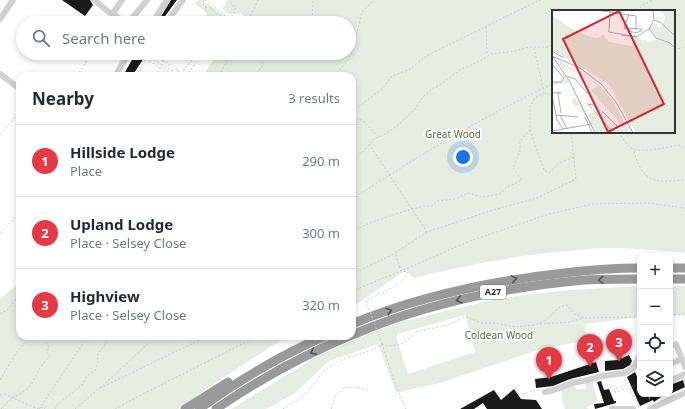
<!DOCTYPE html>
<meta charset="utf-8">
<style>
body{margin:0;font-family:"Noto Sans",sans-serif;background:#f6f6f7;color:#1f2937}
.controls{position:absolute;right:12px;bottom:12px;display:grid;overflow:hidden;border-radius:8px;box-shadow:0 2px 6px #0003}
.controls button{width:36px;height:36px;display:grid;place-items:center;padding:0;border:0;border-bottom:1px solid #e0e1e3;background:#fff;color:#1f2937;font:20px sans-serif}
.you{position:absolute;left:463px;top:157px;width:14px;height:14px;margin:-10px;border:3px solid #fff;border-radius:50%;background:#1a73e8;box-shadow:0 0 0 6px #1a73e833}
.badge{display:grid;place-items:center;width:26px;height:26px;border-radius:50%;background:#e63946;color:#fff;font-size:13px;font-weight:700}
.pin{position:absolute;translate:-50% -33px;filter:drop-shadow(0 1px 2px #0008)}
.pin::after{content:'';position:absolute;top:21px;width:14px;height:12px;background:inherit;clip-path:polygon(0 0,100% 0,50% 100%)}
.list{margin:0;padding:0;list-style:none}
h2{display:flex;justify-content:space-between;align-items:center;height:52px;margin:0;padding:0 16px;font-size:17px}
h2 small{font-size:13px;font-weight:400;color:#747a83}
.list li{display:grid;grid-template-columns:26px 1fr auto;gap:12px;align-items:center;box-sizing:border-box;height:72px;padding:0 16px;border-top:1px solid #e0e1e3}
.list b{display:block;font-size:15px;white-space:nowrap}
.list p{margin:0;font-size:13px;white-space:nowrap;color:#747a83}
.list em{font-size:13px;font-style:normal;color:#747a83}
.icon{flex:none;width:22px;height:22px;fill:none;stroke:currentColor;stroke-width:2;stroke-linecap:round;stroke-linejoin:round}
.map{position:relative;flex:none;width:685px;height:409px;overflow:hidden}
.search{position:absolute;background:#fff;box-shadow:0 2px 6px #0003;left:16px;top:16px;width:340px;height:44px;display:flex;align-items:center;gap:10px;box-sizing:border-box;padding:0 14px;border-radius:22px;color:#747a83;font-size:15px}
.panel{position:absolute;background:#fff;box-shadow:0 2px 6px #0003;left:16px;top:72px;width:340px;height:268px;border-radius:12px}
.map>svg:first-child{display:block}
</style>
<div class="map">
<svg width="685" height="409" viewBox="0 0 685 409">
<rect width="100%" height="100%" fill="#fff"/>
<g fill="#e6ecdf" fill-rule="evenodd">
<polygon points="199,0 202,0 224,15 218,23 207,23 210,19 206,15 207,13 195,4"/>
<path d="M 228,0 L 685,0 L 685,253 C 659,250 632,248 606,248 C 590,248 573,251 557,252 C 509,257 461,266 414,278 L 406,270 L 352,307 L 352,76 L 202,76 L 219,53 L 349,53 L 349,23 L 242,23 L 246,18 L 241,13 L 229,14 L 222,9 ZM 553,11 L 674,11 L 674,132 L 553,132 Z"/>
<polygon points="20,282 20,336 290,336 278,342 209,387 178,409 0,409 0,299"/>
<path d="M 640,286 L 640,317 L 586,324 L 586,340 L 538,350 L 440,383 L 412,389 L 396,393 L 378,344 L 329,361 L 295,393 L 266,409 L 231,409 L 319,355 L 373,332 L 405,321 L 483,302 L 516,296 L 570,290 ZM 465,315 L 475,352 L 408,374 L 397,339 L 397,334 Z"/>
<rect x="670" y="286" width="15" height="29"/>
<polygon points="590,382 593,384 598,401 587,407 588,409 565,409 562,401 561,389 575,384 576,390 586,388 585,383"/>
</g>
<g fill="#1a1a1a">
<polygon points="62,0 90,0 93,5 85,16"/>
<polygon points="171,0 177,0 160,23 157,23"/>
<polygon points="136,53 142,53 141,56 144,58 132,76 125,72"/>
<polygon points="629,355 632,361 630,365 623,369 605,371 605,361 618,360"/>
<polygon points="596,362 599,372 570,379 553,386 536,388 535,379 551,377"/>
<polygon points="635,372 640,384 640,394 644,394 646,397 652,394 659,394 661,397 654,402 653,400 640,406 627,377"/>
<polygon points="683,380 685,387 670,394 670,385"/>
<polygon points="601,381 604,390 609,389 614,401 616,401 616,403 595,409 594,404 604,403 597,382"/>
<polygon points="514,389 521,399 536,400 542,409 487,409 483,403 474,409 460,409 494,390 501,400"/>
</g>
<g fill="none" stroke-linecap="round" stroke-linejoin="round">
<g stroke="#cdcdcd" stroke-width="1" stroke-dasharray="2 2" stroke-linecap="butt">
<polyline points="204,0 203,4 206,8 205,12"/>
<polyline points="205,0 225,15 220,23"/>
<polyline points="205,7 211,8 222,18"/>
<polyline points="637,11 642,6 652,0"/>
<polyline points="178,23 179,21"/>
<polyline points="226,23 235,12 235,7 228,0"/>
<polyline points="247,23 258,0"/>
<polyline points="312,23 313,0"/>
<polyline points="486,27 487,55"/>
<polyline points="534,48 543,88"/>
<polyline points="674,50 685,47"/>
<polyline points="148,54 149,53 179,70 176,76"/>
<polyline points="147,56 176,73"/>
<polyline points="146,59 174,76"/>
<polyline points="140,70 150,76"/>
<polyline points="177,75 180,75 198,53"/>
<polyline points="77,76 92,53"/>
<polyline points="136,76 147,56"/>
<polyline points="155,76 164,61"/>
<polyline points="186,76 203,53"/>
<polyline points="219,76 231,53"/>
<polyline points="253,76 262,67 264,56 267,53"/>
<polyline points="334,76 344,65 352,53 362,12 374,0"/>
<polyline points="352,112 383,88 392,76 410,69 428,55 540,0"/>
<polyline points="352,116 363,121 380,138"/>
<polyline points="530,130 544,170 549,173 559,163 573,157"/>
<path d="M 619,132 C 623,140 627,145 634,150 L 652,150 L 679,145 L 685,148"/>
<polyline points="0,134 20,111"/>
<polyline points="369,144 427,232 493,210 537,198 576,179 571,132"/>
<path d="M 634,151 C 639,170 646,183 669,181 C 675,181 679,180 685,180"/>
<polyline points="352,158 363,152 374,139 385,134 397,126 416,108 422,98 433,88 438,86 460,70 482,60 491,54 516,51 529,47 548,47 553,44"/>
<path d="M 352,199 C 417,157 483,116 553,84"/>
<polyline points="352,232 367,224 402,212 424,206 432,206 438,201 455,199 468,193 482,197 500,194 507,187 522,180 513,168 520,151 520,141 530,130 530,107 532,103 536,97 544,93 553,95"/>
<polyline points="427,232 395,253 401,271 470,241 549,214 593,204 649,203 685,208"/>
<polyline points="0,233 20,212"/>
<polyline points="352,274 394,254"/>
<path d="M 352,291 L 401,271 L 408,272 C 406,284 376,295 366,301"/>
<polyline points="0,314 7,310 20,294"/>
<polyline points="670,315 685,315"/>
<polyline points="540,324 569,322 584,318"/>
<polyline points="382,344 387,346 399,345 408,340 414,332 448,325 461,319 467,317 482,323 495,323 516,327 534,325 546,320 560,307 567,305 575,314 584,318 640,317"/>
<polyline points="382,344 393,378 406,409"/>
<polyline points="637,371 640,378"/>
<polyline points="0,380 16,353 31,336"/>
<polyline points="624,380 628,383 627,385 616,389 613,391 616,392 624,389 631,389 631,392 640,409"/>
<polyline points="100,388 208,336"/>
<polyline points="647,394 651,402"/>
<polyline points="0,395 5,394 28,405 39,409 42,407 45,409"/>
<polyline points="522,395 535,390 541,390"/>
<path d="M 1,409 C 9,398 21,395 30,386 C 33,383 34,378 36,375 C 39,369 44,362 49,357 L 50,356 L 47,352 L 49,347 L 46,342 L 48,336"/>
<polyline points="39,409 81,346 90,336"/>
<polyline points="55,409 57,405 83,384 86,377 95,370 98,362 97,356 99,352 103,348 107,341 115,336"/>
<polyline points="75,409 108,381 156,336"/>
<polyline points="115,409 141,395 258,336"/>
<path d="M 283,409 C 293,403 303,398 310,389 C 318,380 323,370 333,364 C 348,355 369,354 382,344"/>
<polyline points="331,409 335,397 344,388 357,387 368,390"/>
</g>
<g stroke="#d0d0d0" stroke-width="6">
<polyline points="94,0 110,13 113,13"/>
<path d="M 122,0 L 113,13 C 118,17 123,24 129,22 L 147,0"/>
<polyline points="0,19 13,0"/>
<polyline points="152,23 167,0"/>
<polyline points="166,23 183,0"/>
<polyline points="0,74 20,89"/>
<polyline points="115,76 129,53"/>
<polyline points="670,346 676,344 685,367"/>
<polyline points="670,364 682,359"/>
<polyline points="670,381 685,374"/>
<polyline points="545,392 554,390 572,383 588,380 602,376 625,373 633,368 640,356"/>
<polyline points="612,409 633,409"/>
<polyline points="650,409 685,393"/>
</g>
<g stroke="#9a9a9a" stroke-width="9">
<polyline points="670,268 685,268"/>
<polyline points="670,279 685,279"/>
<path d="M 352,324 C 419,296 492,281 564,273 C 589,270 615,268 640,268"/>
<path d="M 352,335 C 426,303 506,287 585,280 C 603,279 622,279 640,279"/>
<polyline points="185,409 228,382"/>
<path d="M 199,409 C 238,381 281,355 325,336"/>
<path d="M 216,409 C 258,380 302,356 349,336"/>
</g>
<polyline stroke="#cdcdcd" stroke-width="1" stroke-dasharray="2 2" stroke-linecap="butt" points="366,301 382,344"/>
</g>
<defs><path id="oneway-chevron" d="M-2-3.5L2.5 0L-2 3.5" fill="none" stroke-width="1.6" stroke-linecap="round" stroke-linejoin="round"/></defs>
<g stroke="#525252">
<use href="#oneway-chevron" transform="translate(514 279) rotate(-10)"/>
<use href="#oneway-chevron" transform="translate(601 280) rotate(179)"/>
<use href="#oneway-chevron" transform="translate(459 300) rotate(167)"/>
<use href="#oneway-chevron" transform="translate(389 311) rotate(-18)"/>
<use href="#oneway-chevron" transform="translate(313 352) rotate(154)"/>
</g>
<g text-anchor="middle" stroke-width="4" stroke-linejoin="round" paint-order="stroke">
<rect fill="#fff" stroke="#707070" stroke-width="1" x="480" y="285" width="26" height="14" rx="3"/>
<g font-size="9" font-weight="bold" fill="#333">
<text x="493" y="295">A27</text>
</g>
<g font-size="10" fill="#56703f" stroke="#fff">
<text x="453" y="138">Great Wood</text>
<text x="499" y="339">Coldean Wood</text>
</g>
</g>
<g transform="translate(552 10)">
<rect width="123" height="123" fill="#fff"/>
<path d="M 109,0 L 123,0 L 123,123 L 84,123 L 57,74 L 0,40 L 0,5 L 20,19 L 39,27 L 46,28 L 51,24 L 57,32 L 80,36 L 84,27 L 90,30 L 93,29 L 96,32 L 104,30 L 98,19 L 101,13 L 105,14 L 106,18 L 110,16 L 113,7 ZM 9,52 L 46,74 L 61,91 L 78,123 L 44,123 L 35,105 L 41,102 L 57,121 L 67,118 L 71,119 L 61,103 L 59,103 L 39,81 L 45,76 L 39,70 L 12,56 L 14,63 L 7,54 ZM 10,61 L 19,76 L 39,114 L 37,115 L 27,95 L 23,97 L 19,91 L 23,88 L 27,94 L 17,73 L 0,75 L 0,72 L 12,70 Z" fill="#e6ecdf"/>
<path fill="none" stroke="#adadad" stroke-width="1" d="M 44,0 L 84,6 L 84,20M 58,0 L 57,22 L 85,27M 102,10 L 108,12 L 123,26M 72,18 L 90,19 L 89,21 L 83,23 ZM 72,18 L 77,4M 97,19 L 104,28 L 118,33 L 123,38M 69,25 L 84,27 L 97,19 L 102,10 L 101,0M 0,41 L 12,48M 0,46 L 28,58 L 49,74 L 64,92 L 81,123M 1,47 L 18,72 L 43,123M 0,54 L 12,68 L 9,72 L 0,72M 15,66 L 23,69 L 36,84M 0,83 L 9,83 L 5,82M 6,84 L 9,103M 0,85 L 5,110 L 11,119M 40,99 L 36,94 L 42,95M 41,100 L 60,121 L 65,116 L 50,101M 4,105 L 26,107M 8,105 L 15,119M 33,107 L 40,123M 0,121 L 40,114"/>
<path fill="#d62828" fill-opacity="0.15" stroke="#d62828" stroke-width="2" d="M 67,1 L 112,94 L 56,122 L 11,29 Z"/>
<rect width="123" height="123" fill="none" stroke="#333" stroke-width="2"/>
</g>
</svg>
<div class="controls">
<button>+</button>
<button>−</button>
<button><svg class="icon" aria-label="locate" viewBox="0 0 24 24"><circle cx="12" cy="12" r="6"/><path d="M12 2v4M12 18v4M2 12h4M18 12h4"/></svg></button>
<button><svg class="icon" aria-label="layers" viewBox="0 0 24 24"><path d="M12 4l9 5-9 5-9-5zM3 14l9 5 9-5"/></svg></button>
</div>
<div class="you"></div>
<div class="pin badge" style="left:549px;top:380px">1</div>
<div class="pin badge" style="left:590px;top:367px">2</div>
<div class="pin badge" style="left:619px;top:362px">3</div>
<div class="search"><svg class="icon" aria-label="search" viewBox="0 0 24 24"><circle cx="10" cy="10" r="6"/><path d="M15 15l6 6"/></svg>Search here</div>
<section class="panel">
<h2>Nearby<small>3 results</small></h2>
<ul class="list">
<li><span class="badge">1</span><div><b>Hillside Lodge</b><p>Place</p></div><em>290 m</em></li>
<li><span class="badge">2</span><div><b>Upland Lodge</b><p>Place · Selsey Close</p></div><em>300 m</em></li>
<li><span class="badge">3</span><div><b>Highview</b><p>Place · Selsey Close</p></div><em>320 m</em></li>
</ul>
</section>
</div>
